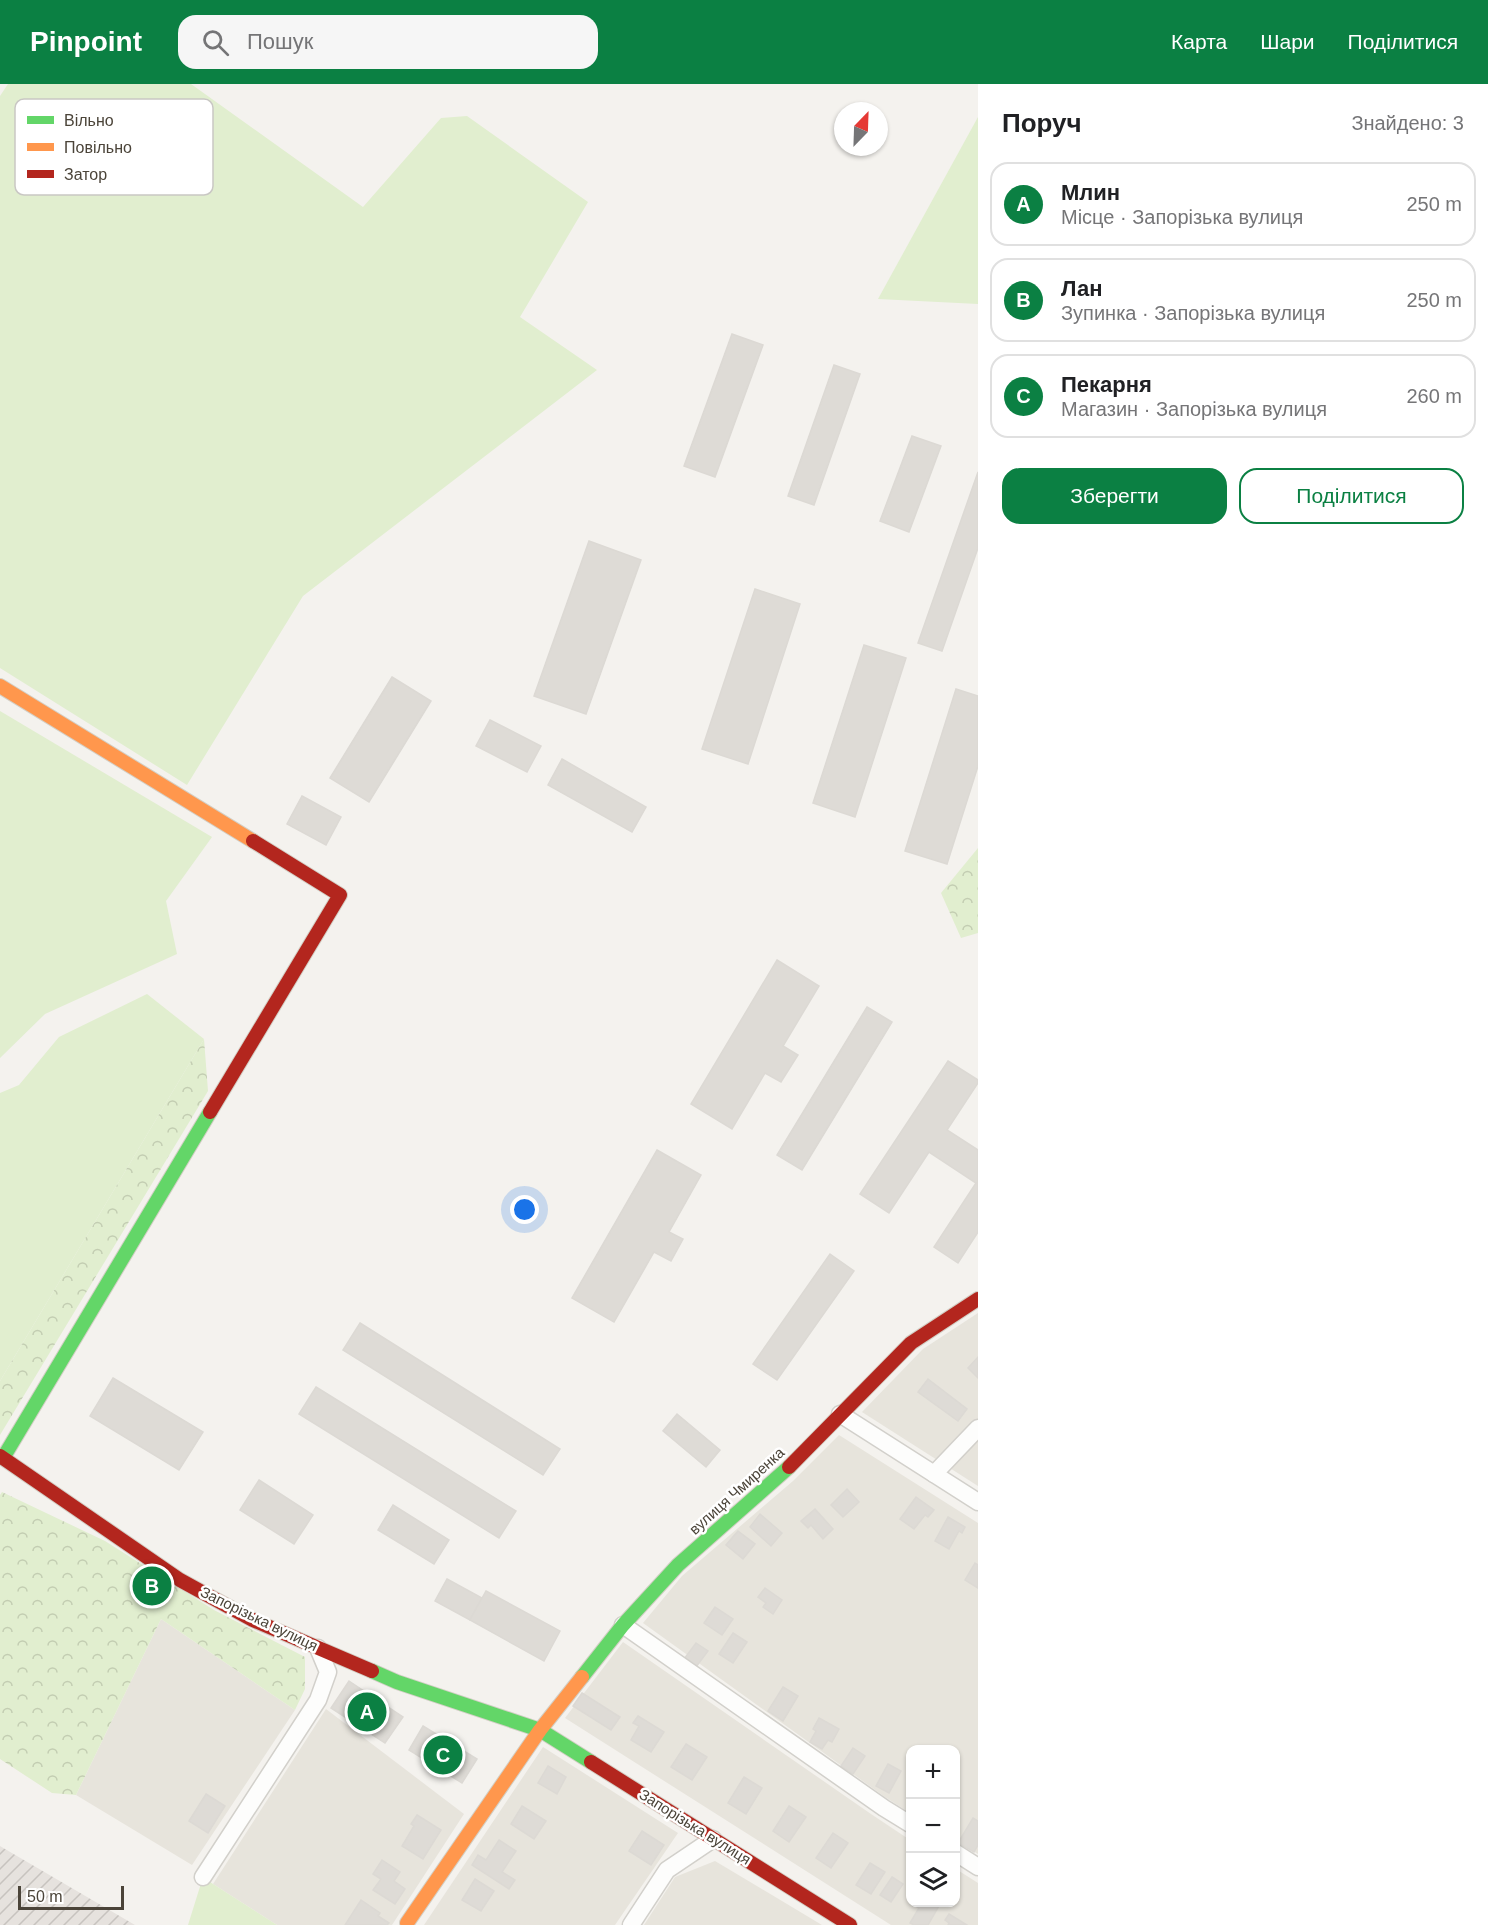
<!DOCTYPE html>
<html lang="uk">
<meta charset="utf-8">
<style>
body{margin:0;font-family:Arial,sans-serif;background:#f6f6f6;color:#202124}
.controls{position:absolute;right:18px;bottom:18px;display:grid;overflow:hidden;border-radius:12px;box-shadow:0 2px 4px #0004}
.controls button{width:54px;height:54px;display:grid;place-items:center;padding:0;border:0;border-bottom:2px solid #e0e0e0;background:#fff;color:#202124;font:30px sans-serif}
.compass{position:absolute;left:834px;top:18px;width:54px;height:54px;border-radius:50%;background:#fff;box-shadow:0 2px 4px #0004;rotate:23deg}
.scale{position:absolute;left:18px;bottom:15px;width:106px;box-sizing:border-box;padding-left:6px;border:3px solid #4b4439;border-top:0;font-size:16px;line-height:21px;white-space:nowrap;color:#4b4439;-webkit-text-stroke:4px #fff;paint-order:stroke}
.you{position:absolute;left:525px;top:1126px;width:21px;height:21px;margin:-15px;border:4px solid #fff;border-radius:50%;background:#1a73e8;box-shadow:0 0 0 9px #1a73e833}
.badge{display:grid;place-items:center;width:39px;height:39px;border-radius:50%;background:#0b8043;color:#fff;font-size:20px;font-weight:700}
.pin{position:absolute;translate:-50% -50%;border:3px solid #fff;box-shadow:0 2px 6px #0006}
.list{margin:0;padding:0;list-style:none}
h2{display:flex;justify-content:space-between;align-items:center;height:78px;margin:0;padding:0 24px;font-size:26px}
h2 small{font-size:20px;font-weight:400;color:#757577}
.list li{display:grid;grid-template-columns:39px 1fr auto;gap:18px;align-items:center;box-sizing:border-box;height:84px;margin:0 12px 12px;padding:0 12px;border:2px solid #e0e0e0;border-radius:18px}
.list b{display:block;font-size:22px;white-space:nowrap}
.list p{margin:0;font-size:20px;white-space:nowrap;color:#757577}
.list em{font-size:20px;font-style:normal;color:#757577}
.actions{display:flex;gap:12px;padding:18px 24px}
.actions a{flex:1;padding:14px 0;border:2px solid #0b8043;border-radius:18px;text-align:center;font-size:21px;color:#0b8043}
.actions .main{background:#0b8043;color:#fff}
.icon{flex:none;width:33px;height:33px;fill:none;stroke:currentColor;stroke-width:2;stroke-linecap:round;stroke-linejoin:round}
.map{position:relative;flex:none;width:978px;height:1841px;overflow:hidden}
header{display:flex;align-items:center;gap:36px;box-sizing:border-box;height:84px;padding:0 30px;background:#0b8043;color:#fff}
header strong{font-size:28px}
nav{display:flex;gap:33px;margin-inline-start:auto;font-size:21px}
.search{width:420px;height:54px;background:#f6f6f6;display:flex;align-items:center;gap:15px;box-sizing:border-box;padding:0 21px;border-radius:18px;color:#757577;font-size:22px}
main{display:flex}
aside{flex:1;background:#fff}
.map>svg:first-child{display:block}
</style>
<header>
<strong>Pinpoint</strong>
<div class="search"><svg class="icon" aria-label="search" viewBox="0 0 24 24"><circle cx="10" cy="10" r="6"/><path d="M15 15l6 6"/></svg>Пошук</div>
<nav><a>Карта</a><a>Шари</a><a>Поділитися</a></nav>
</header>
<main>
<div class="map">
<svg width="978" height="1841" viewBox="0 0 978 1841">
<defs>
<pattern id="industrial-furrows" width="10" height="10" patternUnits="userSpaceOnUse" patternTransform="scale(1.5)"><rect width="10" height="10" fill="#e6e2de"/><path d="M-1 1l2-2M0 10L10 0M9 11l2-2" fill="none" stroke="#c7c3bf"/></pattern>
<pattern id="forest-crowns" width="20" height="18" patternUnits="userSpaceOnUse" patternTransform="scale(1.5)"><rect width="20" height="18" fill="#e1eecf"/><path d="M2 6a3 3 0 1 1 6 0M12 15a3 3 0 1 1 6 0" fill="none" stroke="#c3cdb2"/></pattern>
</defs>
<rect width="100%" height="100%" fill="#f4f2ee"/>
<g fill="#e7e4dc">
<polygon points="978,1229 978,1402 862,1328 923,1265"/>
<polygon points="839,1351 978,1439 978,1770 956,1757 956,1666 910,1666 910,1729 885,1713 643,1539 682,1492 793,1397"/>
<polygon points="161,1535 295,1626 192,1781 76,1711"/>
<polygon points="623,1558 871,1730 910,1756 910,1818 956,1818 956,1785 978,1799 978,1841 891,1841 565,1634"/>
<polygon points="326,1625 464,1730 392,1841 277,1841 213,1800"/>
<polygon points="543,1663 678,1749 615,1841 424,1841"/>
<polygon points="715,1777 822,1841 644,1841 675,1793"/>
</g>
<polygon fill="url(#industrial-furrows)" points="0,1762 5,1765 135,1841 0,1841"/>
<g fill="#e1eecf">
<polygon points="8,0 191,0 363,123 441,34 467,32 588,118 520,233 597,286 303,512 187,701 0,584 0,12"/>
<polygon points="978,33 978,220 878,215"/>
<polygon points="0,627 212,753 166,817 177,870 45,930 0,974"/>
<polygon points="147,910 204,955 0,1297 0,1009 19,1001 59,953"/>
<polygon points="203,1793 213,1800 277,1841 188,1841"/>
</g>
<g fill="url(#forest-crowns)">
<polygon points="978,764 978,849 961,854 941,809"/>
<polygon points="204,955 208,1007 0,1351 0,1297"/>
<polygon points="2,1408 105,1457 214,1526 305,1573 305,1605 295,1626 161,1535 76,1711 52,1709 0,1675 0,1411"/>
</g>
<g fill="#dedbd6" stroke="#dcd9d4" stroke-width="1.5">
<polygon points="732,250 763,261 715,393 684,382"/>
<polygon points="834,281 860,290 814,421 788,412"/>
<polygon points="912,352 941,362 909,448 880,437"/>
<polygon points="978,388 978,464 942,567 918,559"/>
<polygon points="589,457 641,476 586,630 534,612"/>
<polygon points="755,505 800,520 748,680 702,665"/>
<polygon points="864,561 906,574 855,733 813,719"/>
<polygon points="392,593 431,617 369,718 330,694"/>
<polygon points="956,605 978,612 978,682 947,780 905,767"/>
<polygon points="490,636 541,662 527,688 476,662"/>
<polygon points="562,675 646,723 632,748 548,701"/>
<polygon points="302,712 341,733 326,761 287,740"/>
<polygon points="777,876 819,902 783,962 798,971 781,998 765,989 732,1045 691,1020"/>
<polygon points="867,923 892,938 802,1086 777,1071"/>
<polygon points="948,977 978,996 978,999 947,1046 978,1066 978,1148 958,1179 934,1163 976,1099 929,1068 889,1129 860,1110"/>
<polygon points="657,1066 701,1091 669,1148 683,1155 671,1177 654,1168 614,1238 572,1214"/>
<polygon points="830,1170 854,1187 777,1296 753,1280"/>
<polygon points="360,1239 560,1365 543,1391 343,1266"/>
<polygon points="978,1273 978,1294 968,1284"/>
<polygon points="113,1294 203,1348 179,1386 90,1332"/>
<polygon points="928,1295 967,1325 958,1337 918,1308"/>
<polygon points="316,1303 516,1427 499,1454 299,1330"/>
<polygon points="677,1330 720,1366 706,1383 663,1347"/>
<polygon points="259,1396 313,1431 294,1460 240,1426"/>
<polygon points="847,1405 859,1418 843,1433 831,1421"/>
<polygon points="916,1413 934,1426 928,1433 925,1431 914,1445 900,1435"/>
<polygon points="393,1421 449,1456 434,1480 378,1446"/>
<polygon points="815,1425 833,1445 823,1455 811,1441 808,1444 801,1437"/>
<polygon points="760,1430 782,1449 771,1462 750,1443"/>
<polygon points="948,1433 965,1443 962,1449 959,1447 949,1465 935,1457"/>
<polygon points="738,1447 755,1460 743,1475 726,1461"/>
<polygon points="975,1479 978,1481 978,1504 965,1496"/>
<polygon points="447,1495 482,1514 470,1536 435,1517"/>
<polygon points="765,1504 782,1516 773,1530 763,1523 766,1519 758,1513"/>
<polygon points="486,1507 560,1547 544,1577 470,1536"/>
<polygon points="715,1523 733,1535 722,1551 704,1539"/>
<polygon points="733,1549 747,1558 733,1579 719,1570"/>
<polygon points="696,1559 708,1567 696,1583 684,1575"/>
<polygon points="349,1597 403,1633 385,1659 331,1624"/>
<polygon points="783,1603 798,1612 783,1637 768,1627"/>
<polygon points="582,1609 620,1633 611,1646 573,1622"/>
<polygon points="638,1632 664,1648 651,1668 631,1656 639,1642 633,1639"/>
<polygon points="819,1634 839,1645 832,1658 828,1656 822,1665 810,1658 816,1647 813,1645"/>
<polygon points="423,1642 477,1675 462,1699 409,1666"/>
<polygon points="686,1660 707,1673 692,1696 671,1683"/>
<polygon points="853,1664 865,1672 853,1690 841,1682"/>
<polygon points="888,1680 901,1687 889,1709 876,1702"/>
<polygon points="548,1682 566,1693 557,1710 538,1699"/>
<polygon points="744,1693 762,1704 746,1730 728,1719"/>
<polygon points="206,1710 225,1722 208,1749 189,1737"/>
<polygon points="522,1722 546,1737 534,1755 511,1740"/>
<polygon points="789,1722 806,1733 789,1758 773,1747"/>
<polygon points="417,1731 441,1746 423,1775 402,1762 414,1742 411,1740"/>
<polygon points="973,1734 978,1737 978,1761 974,1768 958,1759"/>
<polygon points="642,1747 664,1761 651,1781 629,1767"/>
<polygon points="833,1749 848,1759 831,1784 816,1774"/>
<polygon points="499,1756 516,1767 502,1788 515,1796 509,1805 472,1781 478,1771 486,1776"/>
<polygon points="382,1776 400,1788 394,1797 405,1805 395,1820 373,1806 381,1795 373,1790"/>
<polygon points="870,1779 885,1788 871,1810 856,1801"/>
<polygon points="892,1793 903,1800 891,1818 880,1811"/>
<polygon points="475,1795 494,1807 481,1827 462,1816"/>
<polygon points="361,1816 380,1829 378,1832 389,1839 387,1841 345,1841"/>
<polygon points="916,1818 934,1818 939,1822 928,1841 914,1841 910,1839 919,1824 914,1821"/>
<polygon points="949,1830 967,1841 948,1841 949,1839 945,1836"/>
</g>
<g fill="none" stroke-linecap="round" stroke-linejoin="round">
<g stroke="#d2d0cb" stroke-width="19">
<g id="street">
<polyline points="840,1330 978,1418"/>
<polyline points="934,1390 978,1344"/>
<polyline points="623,1541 884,1724 910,1740"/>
<polyline points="956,1769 978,1783"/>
<polyline points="203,1793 318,1616 328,1588 318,1564"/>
<polyline points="631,1841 667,1786 713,1755"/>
</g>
</g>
<g stroke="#d3cfc5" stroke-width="16">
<g id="fast">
<polyline points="3,1374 210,1028"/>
<polyline points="372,1587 397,1598 540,1646 591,1678"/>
<polyline points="582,1593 623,1541 678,1481 789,1383"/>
</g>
</g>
<g stroke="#d3cfc5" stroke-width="16">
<g id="slow">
<polyline points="0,602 253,757"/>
<polyline points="407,1839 540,1646 582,1593"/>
</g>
</g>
<g stroke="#d3cfc5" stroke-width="16">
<g id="jam">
<polyline points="210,1028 340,811 253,757"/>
<polyline points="0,1372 180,1496 253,1536 372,1587"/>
<polyline points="789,1383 911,1259 978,1215"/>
<polyline points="591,1678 850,1841"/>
</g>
</g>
<use href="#street" stroke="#fdfdfc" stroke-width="16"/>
<use href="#fast" stroke="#63d668" stroke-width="14"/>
<use href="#slow" stroke="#ff974d" stroke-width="14"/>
<use href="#jam" stroke="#b3261e" stroke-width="14"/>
</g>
<g text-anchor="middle" stroke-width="5" stroke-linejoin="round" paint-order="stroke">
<g font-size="15" fill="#4b4439" stroke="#fff">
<text transform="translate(737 1407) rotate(-42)" y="5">вулиця Чмиренка</text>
<text transform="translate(259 1535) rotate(26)" y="5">Запорізька вулиця</text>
<text transform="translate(695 1743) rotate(32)" y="5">Запорізька вулиця</text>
</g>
</g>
<rect x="15" y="15" width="198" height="96" rx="9" fill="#fff" stroke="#c9c7c4" stroke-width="1.5"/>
<rect x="27" y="32" width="27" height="8" fill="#63d668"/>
<rect x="27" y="59" width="27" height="8" fill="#ff974d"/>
<rect x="27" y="86" width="27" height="8" fill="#b3261e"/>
<g font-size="16" fill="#4b4439">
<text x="64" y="42">Вільно</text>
<text x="64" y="69">Повільно</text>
<text x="64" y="96">Затор</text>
</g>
</svg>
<div class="controls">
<button>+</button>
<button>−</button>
<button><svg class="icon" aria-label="layers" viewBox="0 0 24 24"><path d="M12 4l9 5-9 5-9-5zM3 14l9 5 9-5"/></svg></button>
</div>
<svg class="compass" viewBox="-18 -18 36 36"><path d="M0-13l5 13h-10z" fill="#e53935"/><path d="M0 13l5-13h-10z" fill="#757577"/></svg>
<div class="scale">50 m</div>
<div class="you"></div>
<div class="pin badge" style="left:367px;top:1628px">A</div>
<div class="pin badge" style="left:152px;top:1502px">B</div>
<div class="pin badge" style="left:443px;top:1671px">C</div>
</div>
<aside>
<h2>Поруч<small>Знайдено: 3</small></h2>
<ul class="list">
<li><span class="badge">A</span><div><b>Млин</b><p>Місце · Запорізька вулиця</p></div><em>250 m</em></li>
<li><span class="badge">B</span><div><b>Лан</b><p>Зупинка · Запорізька вулиця</p></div><em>250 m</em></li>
<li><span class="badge">C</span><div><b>Пекарня</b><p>Магазин · Запорізька вулиця</p></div><em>260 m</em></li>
</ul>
<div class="actions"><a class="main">Зберегти</a><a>Поділитися</a></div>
</aside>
</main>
